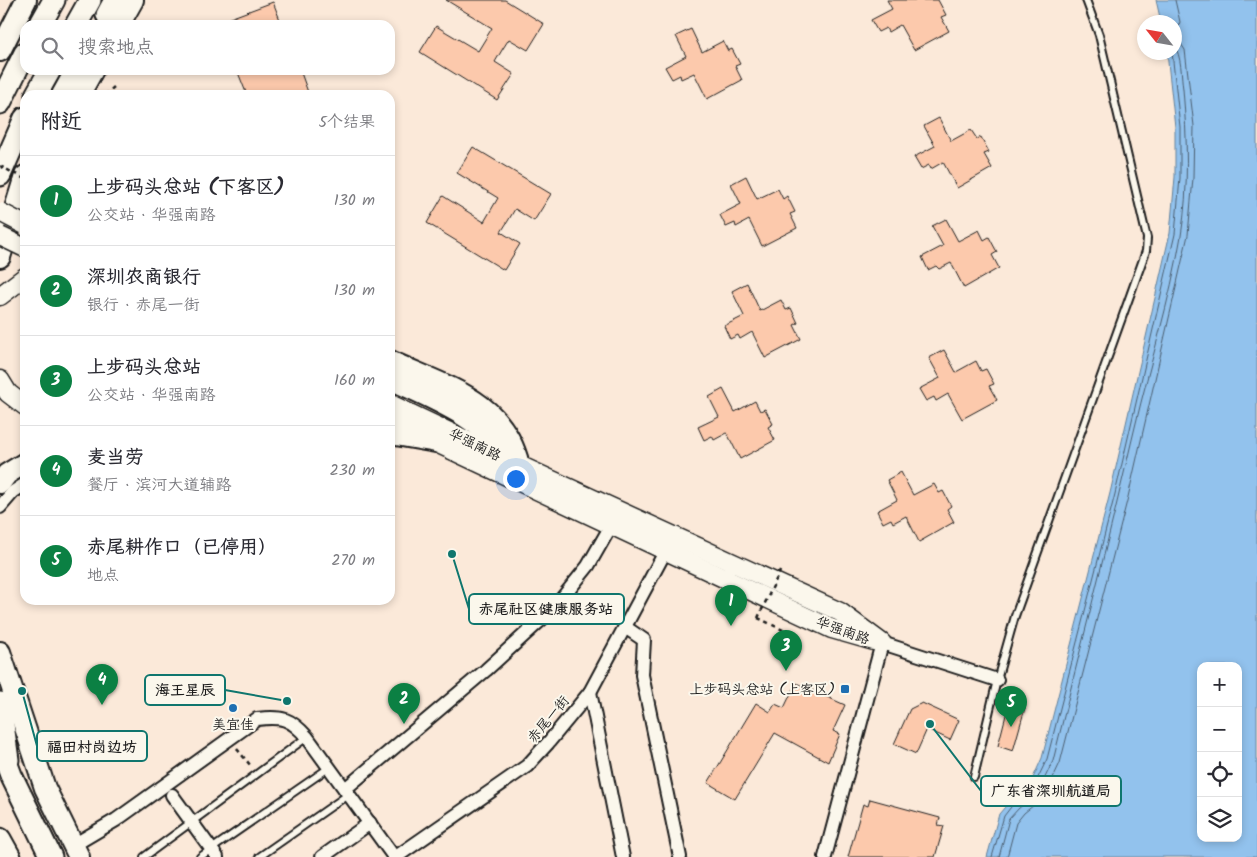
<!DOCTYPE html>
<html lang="zh">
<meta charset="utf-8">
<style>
body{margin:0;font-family:Kalam,"LXGW WenKai TC",sans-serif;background:#f7f7f7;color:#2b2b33}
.controls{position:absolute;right:15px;bottom:15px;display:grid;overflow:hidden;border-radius:10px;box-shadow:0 2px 8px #0003}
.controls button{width:45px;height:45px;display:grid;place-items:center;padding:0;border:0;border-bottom:1px solid #e1e1e2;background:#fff;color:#2b2b33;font:25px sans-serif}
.compass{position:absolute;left:1137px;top:15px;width:45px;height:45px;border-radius:50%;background:#fff;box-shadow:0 2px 8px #0003;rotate:301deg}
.you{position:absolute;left:515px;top:478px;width:18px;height:18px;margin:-12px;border:4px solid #fff;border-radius:50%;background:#1a73e8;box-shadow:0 0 0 8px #1a73e833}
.badge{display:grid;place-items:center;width:32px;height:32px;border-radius:50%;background:#0b8043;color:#fff;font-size:16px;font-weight:700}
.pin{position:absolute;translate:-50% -41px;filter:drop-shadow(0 1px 2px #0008)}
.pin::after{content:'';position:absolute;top:26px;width:18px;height:15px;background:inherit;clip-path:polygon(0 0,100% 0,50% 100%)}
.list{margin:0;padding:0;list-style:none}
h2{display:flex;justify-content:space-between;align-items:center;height:65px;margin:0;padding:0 20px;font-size:21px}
h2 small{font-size:16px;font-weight:400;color:#7c7c81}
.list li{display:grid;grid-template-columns:32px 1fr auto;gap:15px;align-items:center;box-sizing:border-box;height:90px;padding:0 20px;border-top:1px solid #e1e1e2}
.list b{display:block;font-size:19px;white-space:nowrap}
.list p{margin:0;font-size:16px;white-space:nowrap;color:#7c7c81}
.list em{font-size:16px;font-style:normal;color:#7c7c81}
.icon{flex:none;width:28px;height:28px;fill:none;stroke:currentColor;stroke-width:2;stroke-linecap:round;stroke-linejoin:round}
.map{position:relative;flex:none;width:1257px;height:857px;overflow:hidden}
.search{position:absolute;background:#fff;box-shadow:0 2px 8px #0003;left:20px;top:20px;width:375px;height:55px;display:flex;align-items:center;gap:12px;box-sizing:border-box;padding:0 18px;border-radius:15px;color:#7c7c81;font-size:19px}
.panel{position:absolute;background:#fff;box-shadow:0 2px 8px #0003;left:20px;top:90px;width:375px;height:515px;border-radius:15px}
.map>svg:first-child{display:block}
</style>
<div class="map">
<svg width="1257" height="857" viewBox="0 0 1257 857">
<rect width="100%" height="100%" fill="#fbe9d9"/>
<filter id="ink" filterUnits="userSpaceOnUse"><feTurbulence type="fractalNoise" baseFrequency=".02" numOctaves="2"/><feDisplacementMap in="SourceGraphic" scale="10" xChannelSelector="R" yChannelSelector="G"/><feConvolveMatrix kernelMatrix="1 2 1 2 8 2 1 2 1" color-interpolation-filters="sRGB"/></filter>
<g filter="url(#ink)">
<path fill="#92c2ed" stroke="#638099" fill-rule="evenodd" d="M 1156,0 L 1257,0 L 1257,857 L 987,857 L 999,814 L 1011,800 L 1029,787 L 1042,758 L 1110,493 L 1170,233 L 1175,177 L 1175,127 L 1167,53 L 1174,52 L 1174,22 L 1161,22 ZM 1201,666 L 1238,666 L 1238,838 L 1201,838 Z"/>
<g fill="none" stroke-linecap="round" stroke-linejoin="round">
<g stroke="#4b5e70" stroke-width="1">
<polyline points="992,857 1004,816 1014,803 1032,790 1047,759 1115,494 1175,234 1180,178 1180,127 1172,52"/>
<path d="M 999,857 L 1009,819 L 1019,808 L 1037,794 L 1053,761 C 1080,649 1109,539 1135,427 C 1150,363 1170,301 1181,236 C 1189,188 1187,137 1183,89 C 1181,76 1182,56 1174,45"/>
<polyline points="1007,857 1016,823 1024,813 1044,797 1060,763 1128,497 1188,235 1193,178 1194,126 1185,50 1175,35 1180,22 1175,0"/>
</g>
</g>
<g fill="#fcc9ac" stroke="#1c1c1c">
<polygon points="446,0 505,0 544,24 528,50 509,39 502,50 495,62 514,74 497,100 420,52 436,26 478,51 492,28"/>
<polygon points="887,0 938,0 946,15 941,17 949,31 914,50 900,25 888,32 886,28 878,32 871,20 892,9"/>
<polygon points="273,2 282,25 214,25 214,24"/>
<polygon points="691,29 702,52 723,41 728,51 732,49 740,64 735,66 742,80 707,99 694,73 681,79 680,75 672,79 665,67 686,56 676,36"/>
<polygon points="237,70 300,70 309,95 247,95"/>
<polygon points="939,118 951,141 971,130 977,139 981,137 989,152 984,154 992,168 957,188 943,162 931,169 929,165 921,169 914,157 935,146 924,126"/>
<polygon points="473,147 551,194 534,221 515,209 508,221 501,232 520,244 504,270 427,223 443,196 484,222 498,198 457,173"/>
<polygon points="746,176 757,199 778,189 783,199 787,196 795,212 790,214 797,228 762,246 749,220 736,227 735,223 726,227 720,215 741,204 731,184"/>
<polygon points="946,219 958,241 979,230 984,240 989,237 997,252 992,255 999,268 964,288 951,263 939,269 936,266 928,270 922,257 943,246 932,226"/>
<polygon points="747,283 760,311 781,300 786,310 791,308 798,323 794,325 801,339 765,358 752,332 740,339 738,335 730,339 724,326 744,316 732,291"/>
<polygon points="944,350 956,372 976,361 981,371 986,369 994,384 989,386 997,400 962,419 948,394 936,401 934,397 926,401 919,389 940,378 929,358"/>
<polygon points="723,389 735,412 755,401 760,411 765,409 773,424 768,427 775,440 740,459 727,433 714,440 712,436 704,440 698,427 719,417 709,397"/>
<polygon points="901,472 913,495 934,484 939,493 943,491 951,506 947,509 954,522 919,542 906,516 893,523 891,519 883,523 877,511 897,500 887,480"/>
<polygon points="796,683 845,705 833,731 840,734 828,762 775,733 735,799 708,783 756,703 770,712 775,704 784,708"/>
<polygon points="922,703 959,720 950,740 927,729 916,754 894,744 910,709"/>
<polygon points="1009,703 1025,708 1013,751 998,746"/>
<polygon points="870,799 940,818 938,825 944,826 935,857 848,857 863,804 868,806"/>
</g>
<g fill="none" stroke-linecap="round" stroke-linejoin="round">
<g stroke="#1c1c1c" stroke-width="10">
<g id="service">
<polyline points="974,777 997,680 1015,616 1146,251 1147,238 1099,35 1086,0"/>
<polyline points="144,857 307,737"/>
<polyline points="200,857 330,767"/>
<polyline points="259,857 349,794"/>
</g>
</g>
<g stroke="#1c1c1c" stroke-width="16">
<g id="minor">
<polyline points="0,507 13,492 25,484"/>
<polyline points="625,627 644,640 642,675 680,857"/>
<polyline points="590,692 623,857"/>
<polyline points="345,789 486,670 555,607 588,566 612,524"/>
<polyline points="172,795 217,857"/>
<path d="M 72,846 L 116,820 L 257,719 C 282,716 290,718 307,737 L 394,857"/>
<polyline points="322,857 370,823"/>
<polyline points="396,857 527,766 548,743 590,692 666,550"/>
<polyline points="825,857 882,643 997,680"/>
</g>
</g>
<g stroke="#1c1c1c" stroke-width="21">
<g id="secondary">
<polyline points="0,296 25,277"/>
<polyline points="0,380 8,393 25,406"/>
<polyline points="390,404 519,465 840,612 882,643"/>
<polyline points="390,421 832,629 874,641"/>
</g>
</g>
<g stroke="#1c1c1c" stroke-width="24">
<g id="primary">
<polyline points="119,25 133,0"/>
<polyline points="0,51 26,0"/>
<polyline points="62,95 76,70"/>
<polyline points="79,95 93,70"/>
<polyline points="0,257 25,176"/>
<path d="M 390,361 C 446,387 503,399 519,465"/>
<path d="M 390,379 C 438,401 478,417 513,458"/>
<polyline points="390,434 436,442"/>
<polyline points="0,483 7,474 25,463"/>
<polyline points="0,652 45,788 79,857"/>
</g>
</g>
<g stroke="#1c1c1c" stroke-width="25">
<g id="trunk">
<polyline points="107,15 115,0"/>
<polyline points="40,25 54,0"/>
<polyline points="76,25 90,0"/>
<polyline points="36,95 50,70"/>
<polyline points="0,103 25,53"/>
<polyline points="0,175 25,118"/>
<polyline points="0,703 8,760"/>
<polyline points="0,746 11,775 51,857"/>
<polyline points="0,839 10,857"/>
</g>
</g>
<g stroke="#1c1c1c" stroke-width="2.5" stroke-dasharray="4 4" stroke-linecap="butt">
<polyline points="105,95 114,87"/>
<polyline points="758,618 787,632"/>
<polyline points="237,749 251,766"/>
</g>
<use href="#service" stroke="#fbf7ec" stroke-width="6"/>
<use href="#minor" stroke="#fbf7ec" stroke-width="12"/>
<use href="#secondary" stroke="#fbf7ec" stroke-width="18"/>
<use href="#primary" stroke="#fbf7ec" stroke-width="20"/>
<use href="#trunk" stroke="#fbf7ec" stroke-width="21"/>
<g stroke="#1c1c1c" stroke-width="21" stroke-linecap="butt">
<g id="secondary-bridge">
<polyline points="0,212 25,225"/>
<polyline points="0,236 25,248"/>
</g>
</g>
<g stroke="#1c1c1c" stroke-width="2.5" stroke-dasharray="4 4" stroke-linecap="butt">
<polyline points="0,166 25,179"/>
<polyline points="758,618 781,569"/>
</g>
<use href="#secondary-bridge" stroke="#fbf7ec" stroke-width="18"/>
</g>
</g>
<g fill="#1f6fb2" stroke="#fbf7ec" stroke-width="2">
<rect x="840" y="684" width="10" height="10" rx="2.5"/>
<circle cx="233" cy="708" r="5"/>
</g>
<g text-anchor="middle" stroke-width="4" stroke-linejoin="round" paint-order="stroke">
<g font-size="14" fill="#1c1c1c" stroke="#fbf7ec">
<text transform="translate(475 444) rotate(26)" y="5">华强南路</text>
<text transform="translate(843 630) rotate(20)" y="5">华强南路</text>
<text transform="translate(548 719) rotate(-50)" y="5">赤尾一街</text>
</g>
<g font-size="14" fill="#1c1c1c" stroke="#fbf7ec" text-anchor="end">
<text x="835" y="694">上步码头总站 (上客区)</text>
<text x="233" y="729" text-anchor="middle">美宜佳</text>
</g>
</g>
<path fill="none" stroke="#0f766e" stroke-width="2" d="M452 554L469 609M287 701L225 690M22 691L37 746M930 724L981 791"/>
<g fill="#0f766e" stroke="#fbf7ec" stroke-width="2">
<circle cx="452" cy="554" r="5"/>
<circle cx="287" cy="701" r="5"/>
<circle cx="22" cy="691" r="5"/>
<circle cx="930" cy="724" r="5"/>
</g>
<g fill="#fbf7ec" stroke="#0f766e" stroke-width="2">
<rect x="469" y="594" width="155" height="30" rx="5"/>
<rect x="145" y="675" width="80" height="30" rx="5"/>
<rect x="37" y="731" width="110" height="30" rx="5"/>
<rect x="981" y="776" width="140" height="30" rx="5"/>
</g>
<g font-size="15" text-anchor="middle" font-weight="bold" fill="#1c1c1c">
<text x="546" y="614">赤尾社区健康服务站</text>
<text x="185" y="695">海王星辰</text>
<text x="92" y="752">福田村岗边坊</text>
<text x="1051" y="796">广东省深圳航道局</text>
</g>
</svg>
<div class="controls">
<button>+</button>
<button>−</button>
<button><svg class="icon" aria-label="locate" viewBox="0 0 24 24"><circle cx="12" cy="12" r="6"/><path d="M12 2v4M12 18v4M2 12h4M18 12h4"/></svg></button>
<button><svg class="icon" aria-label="layers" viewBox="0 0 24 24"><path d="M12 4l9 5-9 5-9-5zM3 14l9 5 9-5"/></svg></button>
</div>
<svg class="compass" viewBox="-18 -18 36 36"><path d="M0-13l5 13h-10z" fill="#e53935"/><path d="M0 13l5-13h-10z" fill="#7c7c81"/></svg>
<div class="you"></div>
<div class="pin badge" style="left:731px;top:626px">1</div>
<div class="pin badge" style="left:404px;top:724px">2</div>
<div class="pin badge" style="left:786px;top:671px">3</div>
<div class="pin badge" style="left:102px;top:705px">4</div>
<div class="pin badge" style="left:1011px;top:727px">5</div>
<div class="search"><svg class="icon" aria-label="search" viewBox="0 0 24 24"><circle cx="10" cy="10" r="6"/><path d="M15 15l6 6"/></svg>搜索地点</div>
<section class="panel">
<h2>附近<small>5个结果</small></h2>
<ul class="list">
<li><span class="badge">1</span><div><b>上步码头总站 (下客区)</b><p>公交站 · 华强南路</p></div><em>130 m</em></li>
<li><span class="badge">2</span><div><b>深圳农商银行</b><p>银行 · 赤尾一街</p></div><em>130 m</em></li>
<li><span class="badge">3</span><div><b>上步码头总站</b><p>公交站 · 华强南路</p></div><em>160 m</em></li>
<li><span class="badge">4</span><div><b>麦当劳</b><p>餐厅 · 滨河大道辅路</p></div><em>230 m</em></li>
<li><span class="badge">5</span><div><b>赤尾耕作口（已停用）</b><p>地点</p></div><em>270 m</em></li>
</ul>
</section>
</div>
